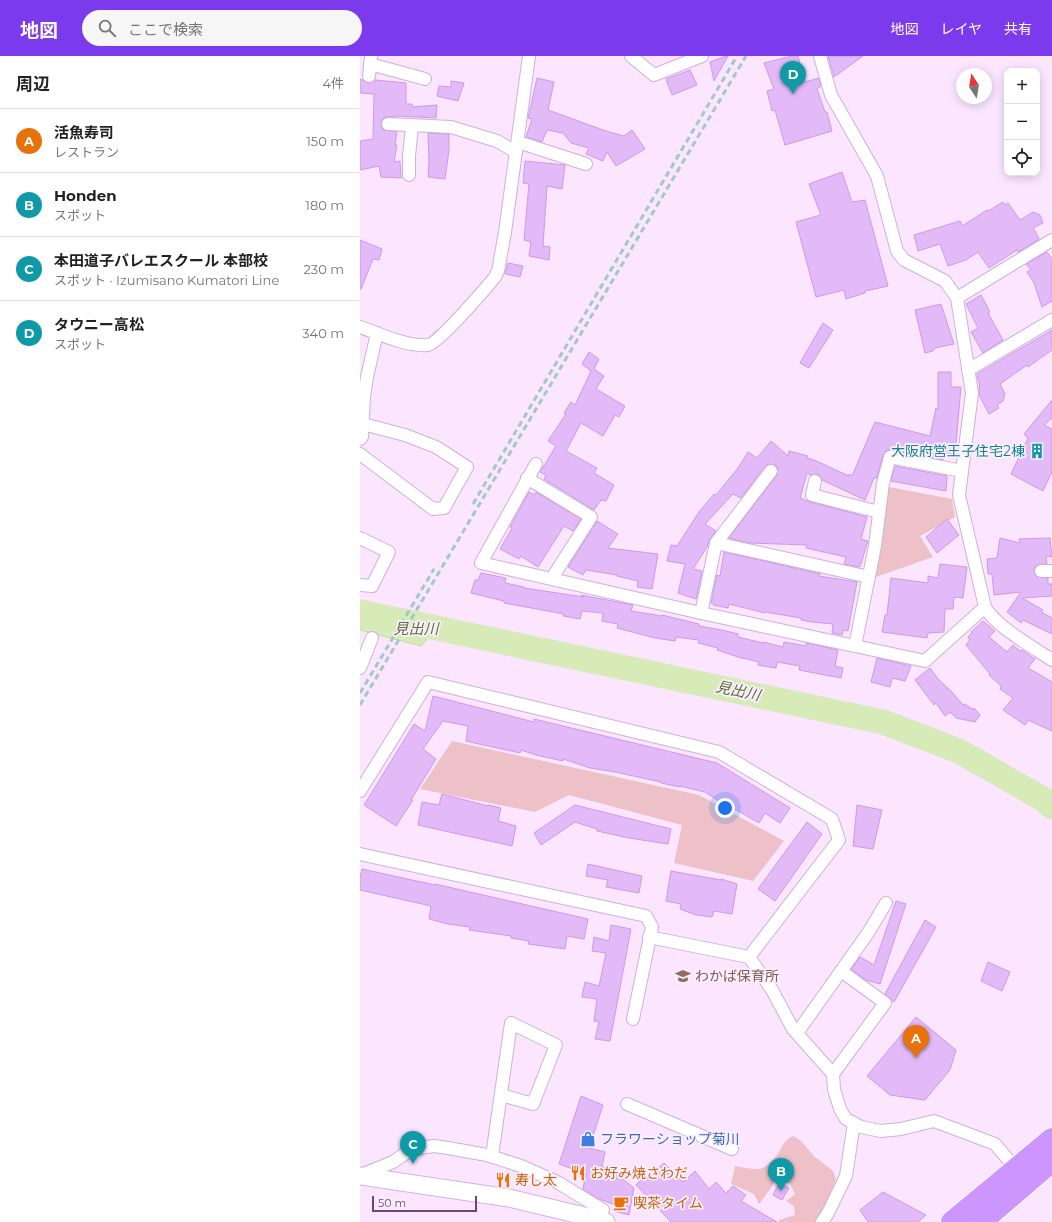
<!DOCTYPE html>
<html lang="ja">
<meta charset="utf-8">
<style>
body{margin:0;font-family:Montserrat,"Noto Sans JP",sans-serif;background:#f6f6f6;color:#222}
.controls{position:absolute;right:12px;top:12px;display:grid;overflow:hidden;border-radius:8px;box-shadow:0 2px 10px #0003}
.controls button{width:36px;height:36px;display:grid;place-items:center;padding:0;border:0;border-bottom:1px solid #e0e0e0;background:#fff;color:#222;font:20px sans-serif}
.compass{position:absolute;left:596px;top:12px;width:36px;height:36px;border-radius:50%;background:#fff;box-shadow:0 2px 10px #0003;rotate:348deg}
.scale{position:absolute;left:12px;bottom:10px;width:105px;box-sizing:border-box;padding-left:4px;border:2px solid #67477b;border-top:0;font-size:11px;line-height:14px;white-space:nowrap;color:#67477b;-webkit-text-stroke:3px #fdeeff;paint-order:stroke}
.you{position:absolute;left:365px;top:752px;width:14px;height:14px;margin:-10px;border:3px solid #fff;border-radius:50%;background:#1a73e8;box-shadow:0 0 0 6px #1a73e833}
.badge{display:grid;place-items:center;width:26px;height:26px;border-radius:50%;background:#7c3aed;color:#fff;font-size:13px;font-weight:700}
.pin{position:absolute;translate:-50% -33px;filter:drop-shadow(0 1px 2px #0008)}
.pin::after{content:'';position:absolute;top:21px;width:14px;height:12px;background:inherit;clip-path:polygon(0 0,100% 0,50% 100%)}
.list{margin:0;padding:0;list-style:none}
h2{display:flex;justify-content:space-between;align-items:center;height:52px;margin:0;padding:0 16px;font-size:17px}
h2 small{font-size:13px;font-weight:400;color:#767676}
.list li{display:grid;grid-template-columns:26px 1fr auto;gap:12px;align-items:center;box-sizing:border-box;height:64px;padding:0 16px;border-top:1px solid #e0e0e0}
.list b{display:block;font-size:15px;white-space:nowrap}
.list p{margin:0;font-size:13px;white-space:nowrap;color:#767676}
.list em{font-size:13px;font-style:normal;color:#767676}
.icon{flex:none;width:22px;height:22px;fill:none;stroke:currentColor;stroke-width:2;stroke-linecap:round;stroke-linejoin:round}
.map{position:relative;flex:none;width:692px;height:1166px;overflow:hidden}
header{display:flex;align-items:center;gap:24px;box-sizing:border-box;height:56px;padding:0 20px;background:#7c3aed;color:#fff}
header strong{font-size:19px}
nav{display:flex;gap:22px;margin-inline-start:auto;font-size:14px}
.search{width:280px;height:36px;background:#f6f6f6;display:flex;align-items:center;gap:10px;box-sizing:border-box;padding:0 14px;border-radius:22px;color:#767676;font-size:15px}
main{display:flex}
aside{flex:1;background:#fff}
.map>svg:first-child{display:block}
</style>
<header>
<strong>地図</strong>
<div class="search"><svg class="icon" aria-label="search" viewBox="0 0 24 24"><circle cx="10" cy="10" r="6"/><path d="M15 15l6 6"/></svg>ここで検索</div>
<nav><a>地図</a><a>レイヤ</a><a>共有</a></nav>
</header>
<main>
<aside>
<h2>周辺<small>4件</small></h2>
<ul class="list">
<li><span class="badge" style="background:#e8710a">A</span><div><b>活魚寿司</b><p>レストラン</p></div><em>150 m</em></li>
<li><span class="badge" style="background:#0f9aa8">B</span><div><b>Honden</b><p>スポット</p></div><em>180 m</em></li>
<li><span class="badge" style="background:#0f9aa8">C</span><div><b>本田道子バレエスクール 本部校</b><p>スポット · Izumisano Kumatori Line</p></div><em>230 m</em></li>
<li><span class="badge" style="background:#0f9aa8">D</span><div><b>タウニー高松</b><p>スポット</p></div><em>340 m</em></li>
</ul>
</aside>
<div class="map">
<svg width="692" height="1166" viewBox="0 0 692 1166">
<rect width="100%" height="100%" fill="#fbe5ff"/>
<g fill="#eec1c8">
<polygon points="529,431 592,443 595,461 560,480 573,501 516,521"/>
<polygon points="92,685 339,739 424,785 393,825 314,807 322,769 209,739 175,756 60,733"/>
<path d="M 433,1080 L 440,1084 L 454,1100 L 473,1115 L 476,1123 L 464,1156 L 457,1166 L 419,1166 L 419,1164 L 435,1159 L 434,1150 L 426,1145 L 435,1138 L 430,1128 L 417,1120 L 411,1132 L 399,1148 L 394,1138 L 371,1128 L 375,1110 C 382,1111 390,1113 397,1113 C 404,1114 413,1104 417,1099 C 423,1091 423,1084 433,1080 Z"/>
</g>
<polygon fill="#d6ebb7" stroke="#c2de9c" points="0,547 29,551 83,563 61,590 0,574"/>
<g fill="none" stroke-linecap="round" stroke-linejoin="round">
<polyline stroke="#d6ebb7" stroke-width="25" points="0,556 523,666 599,695 683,743 692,751"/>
</g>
<g fill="#e2baf7" stroke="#ce98eb">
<polygon points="366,0 368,0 354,25 350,6"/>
<polygon points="432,0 438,0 445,26 459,22 461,30 457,33 465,56 467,56 472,75 425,89 415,54 412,55 407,35 414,33 404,7"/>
<polygon points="468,0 503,0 474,21"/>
<polygon points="330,14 337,29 312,39 306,23"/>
<polygon points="177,22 194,26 188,54 246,75 264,80 272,74 285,93 256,110 247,96 243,105 226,98 229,92 211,87 203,77 187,74 182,86 166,81 172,63 168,62"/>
<polygon points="0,23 9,27 15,24 46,27 46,48 52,48 52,51 77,49 76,62 38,60 38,61 25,61 22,64 21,71 24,74 37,76 35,89 37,89 34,106 40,105 41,122 21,121 19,110 0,114 0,85 13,83 14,38 0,37"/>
<polygon points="91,25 104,27 98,45 77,40 79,30 91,31"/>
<polygon points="68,77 89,78 89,94 85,123 68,121 69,105"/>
<polygon points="165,105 205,109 202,133 187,130 183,190 190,191 189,204 169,200 171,186 164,184 169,128 163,127"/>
<polygon points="482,116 492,146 505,144 528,230 505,235 505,237 486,243 484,234 456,241 436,166 461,159 449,128"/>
<polygon points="643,146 645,149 648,147 660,164 673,156 680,159 683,167 673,172 679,182 678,184 658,196 657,194 629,212 618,196 606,204 588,210 580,188 558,195 554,179 600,165 602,170 627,154 628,155"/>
<polygon points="0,184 22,193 19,204 13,203 1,233 0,233"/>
<polygon points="687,196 692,203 692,245 682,251 674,227 667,216 671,214 666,208"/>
<polygon points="148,207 163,210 160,221 145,218"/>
<polygon points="621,239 630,256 628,257 643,284 623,297 611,276 618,272 606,248"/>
<polygon points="581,248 594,288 575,292 573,295 565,297 555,254"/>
<polygon points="463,267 473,274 449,312 440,307"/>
<polygon points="692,274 692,294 668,311 667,309 640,328 645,338 643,345 637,349 639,352 629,358 619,339 619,331 620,331 617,318"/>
<polygon points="229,296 239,303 234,313 244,320 236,333 265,350 259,361 255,359 243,380 221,367 206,395 237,412 234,417 254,429 246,445 241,444 234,454 184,423 186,419 180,416 196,390 188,385 206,358 204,357 211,346 215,349 231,315 222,308"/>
<polygon points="578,316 591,316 591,331 601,331 595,398 584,397 583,404 531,394 527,394 523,399 517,422 514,422 505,444 462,424 460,420 457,418 451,419 447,417 440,442 450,446 507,461 501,483 508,485 500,511 484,508 486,501 446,492 447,489 389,487 369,482 417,419 418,412 415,409 408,408 405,410 381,442 373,438 345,468 356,475 350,483 347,491 333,513 342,515 336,543 318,537 325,508 307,505 311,489 317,490 339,456 354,438 356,439 378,412 388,396 397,402 411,385 428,400 429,395 448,400 447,402 454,404 489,420 489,418 492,420 515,366 570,380 576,352 578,353"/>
<polygon points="692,344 692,362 684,369 692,373 692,416 683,435 651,418 668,382 664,378"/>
<polygon points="535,410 587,420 586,435 531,425"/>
<polygon points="169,436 175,439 176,436 221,463 213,475 204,470 178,511 161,500 159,503 140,493 152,472 150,471"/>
<polygon points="587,463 599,479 577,497 566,481"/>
<polygon points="237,465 258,478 248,492 298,498 292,533 277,531 278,525 257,520 257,519 226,514 223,519 208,511"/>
<polygon points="640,482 660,487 659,483 690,482 692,501 686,500 687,508 677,509 674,512 674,515 677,521 688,522 688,528 692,528 692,540 662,542 683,554 681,556 692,562 692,578 663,564 661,567 647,556 661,536 634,539 632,518 628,518 627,503 637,502"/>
<polygon points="364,496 460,518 459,520 497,526 488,575 483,574 482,579 472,577 473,568 452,566 441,564 441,562 405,556 405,557 369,548 368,552 353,549 354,548 351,547 357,519 360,520"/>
<polygon points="580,508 607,511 603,542 594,541 593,553 585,553 584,576 568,577 567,582 522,576 525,559 527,559 531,522 568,527 568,520 578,522"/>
<polygon points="121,517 146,522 145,527 164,531 164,532 224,541 221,539 273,549 271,555 302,560 302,559 339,568 339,570 362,574 378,578 378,581 403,587 403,586 423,591 424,586 446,590 446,587 478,594 475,610 483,612 481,622 439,614 440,610 417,606 416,612 398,609 399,606 378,601 357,594 358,592 338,587 339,584 316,581 315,585 295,582 257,572 258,568 242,565 243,557 222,555 220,563 203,560 204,558 144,547 144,545 111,537 115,524 118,524"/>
<polygon points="623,565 635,575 629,581 647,596 653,589 660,595 662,594 668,598 675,603 668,612 692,626 692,675 668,664 665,669 643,654 653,642 640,633 641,630 629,619 630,618 606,589 610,584 608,581 612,577 611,576"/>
<polygon points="517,602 551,610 545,625 532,622 530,631 511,626"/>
<polygon points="570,612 579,624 592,636 603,649 605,648 612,653 614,652 620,659 615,666 596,662 590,656 585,660 576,647 574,649 555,624"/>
<polygon points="73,640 174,666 174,663 357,707 430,752 420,767 405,757 399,767 375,753 374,755 345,736 320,730 320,731 301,727 301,726 255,716 230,712 203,703 203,705 176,699 161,694 160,697 119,688 106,685 108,670 83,665 63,693 76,703 51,744 53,744 36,770 4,749 54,668 65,675"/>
<polygon points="82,738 128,750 128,749 141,752 138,765 156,770 152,790 58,769 62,746 79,749"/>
<polygon points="215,749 311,773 308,788 269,782 237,775 237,773 215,766 181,789 174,777"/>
<polygon points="497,749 522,754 513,793 493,790"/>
<polygon points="447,766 462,778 415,845 398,833"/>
<polygon points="228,808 282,820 279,837 246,831 248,824 226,820"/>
<polygon points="2,813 75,829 75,828 228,863 224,883 207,880 205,893 168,888 169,885 151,882 151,880 109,874 110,871 88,868 69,863 71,850 0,834 0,822"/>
<polygon points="311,815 361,824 361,823 377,828 372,858 354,855 352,861 336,859 320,853 321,848 306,845"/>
<polygon points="536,845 546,848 520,928 506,924 491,913 500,901 514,909"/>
<polygon points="565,864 576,871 534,946 525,938"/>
<polygon points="251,869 271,873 250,985 235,983 239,966 234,965 237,943 222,941 225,926 239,930 246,897 232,895 234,881 249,885"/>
<polygon points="628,906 650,916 642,935 621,925"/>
<polygon points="556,961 596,994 590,1014 565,1044 530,1039 507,1020"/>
<polygon points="221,1040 243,1049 229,1092 245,1096 242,1111 250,1113 274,1132 269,1159 254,1155 255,1149 237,1142 223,1133 226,1118 199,1108"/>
<polygon points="304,1107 323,1126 335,1115 349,1133 356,1126 366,1137 373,1130 386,1139 381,1145 417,1166 311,1166 276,1129 284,1121 286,1122"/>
<polygon points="419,1127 429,1132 422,1144 413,1139"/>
<polygon points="523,1136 566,1159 558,1166 508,1166 500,1154"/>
</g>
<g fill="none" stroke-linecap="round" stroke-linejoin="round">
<g stroke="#cdb1d9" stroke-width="14">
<g id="street">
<polyline points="271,0 294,19 342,0"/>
<path d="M 460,0 L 471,39 L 517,120 L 537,195 L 544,204 L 585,225 L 597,242 L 612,337 L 599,439 L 625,551 C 634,569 674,592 692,604"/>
<polyline points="10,8 65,23"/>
<polyline points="9,20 11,1"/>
<polyline points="28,68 91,71 137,85 156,96"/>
<polyline points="158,86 226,108"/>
<polyline points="49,119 49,100 52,70"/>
<polyline points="597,242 692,184"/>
<path d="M 0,271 C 20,278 47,291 68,289 C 78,288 126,232 135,221 L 138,215 L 145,176 L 169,0"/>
<polyline points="608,314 692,264"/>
<polyline points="0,383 2,381 4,341 7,321 17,277"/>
<polyline points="0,398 73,453 84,452 107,411 76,391 45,379 3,368"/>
<polyline points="176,408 121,507 341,557 565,605 625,551"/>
<polyline points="167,422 231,461 192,522"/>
<polyline points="455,425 452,439 519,456"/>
<polyline points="0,482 29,496 12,530 0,529"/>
<polyline points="356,487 509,521"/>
<polyline points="681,515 692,515"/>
<polyline points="341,557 356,487 411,415"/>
<polyline points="495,590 515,490 523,427 530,401 602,415"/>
<polyline points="0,612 12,582"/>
<polyline points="0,735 68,626 359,696 472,763 479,784 389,901 289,881"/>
<polyline points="0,798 286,860 292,871 273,963"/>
<polyline points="389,901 412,934 433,973 473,1018"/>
<polyline points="481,915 525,947 473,1018 474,1033 480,1053 486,1063 501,1071 521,1075 541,1073 574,1065 635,1088 656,1113"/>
<polyline points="437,977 508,877 526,847"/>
<polyline points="267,1048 372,1093"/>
<polyline points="132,1100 151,967 196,989 173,1048 141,1039"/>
<polyline points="1,1119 33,1106 46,1097 60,1092 74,1090 88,1092 127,1099 161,1110 197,1126 243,1154"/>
<polyline points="462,1166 468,1157 486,1120 494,1067"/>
</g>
</g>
<g stroke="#d4b2e1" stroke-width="19">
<polyline id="secondary" points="0,1120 149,1142 241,1164 246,1166"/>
</g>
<g stroke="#fff" stroke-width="24">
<g id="highway">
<polyline points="592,1166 692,1083"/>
<polyline points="621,1166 692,1105"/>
</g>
</g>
<use href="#street" stroke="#fff" stroke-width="12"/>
<use href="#secondary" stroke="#fff" stroke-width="17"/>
<use href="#highway" stroke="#cd96ff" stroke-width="22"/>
<g stroke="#a1cac2" stroke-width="3" stroke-dasharray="6 4" stroke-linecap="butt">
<polyline points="113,448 377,0"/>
<polyline points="0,637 74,513"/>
<polyline points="0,649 386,0"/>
</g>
</g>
<defs>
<g id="building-bare" transform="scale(1.2)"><path d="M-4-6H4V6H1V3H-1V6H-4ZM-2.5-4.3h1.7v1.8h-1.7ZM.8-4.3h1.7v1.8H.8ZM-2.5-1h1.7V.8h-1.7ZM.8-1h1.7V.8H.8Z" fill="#0f9aa8" stroke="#fdeeff" stroke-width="2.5" paint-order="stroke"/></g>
<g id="school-bare" transform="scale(1.2)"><path d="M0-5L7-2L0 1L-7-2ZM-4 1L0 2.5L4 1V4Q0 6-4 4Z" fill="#8d6e63" stroke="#fdeeff" stroke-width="2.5" paint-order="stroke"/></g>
<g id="shop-bare" transform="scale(1.2)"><path d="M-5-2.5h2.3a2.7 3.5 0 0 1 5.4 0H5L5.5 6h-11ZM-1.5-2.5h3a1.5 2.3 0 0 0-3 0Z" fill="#3f7fe0" stroke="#fdeeff" stroke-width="2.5" paint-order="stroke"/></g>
<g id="restaurant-bare" transform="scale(1.2)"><path d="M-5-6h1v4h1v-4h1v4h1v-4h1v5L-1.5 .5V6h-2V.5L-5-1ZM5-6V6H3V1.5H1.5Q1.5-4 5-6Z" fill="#e8710a" stroke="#fdeeff" stroke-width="2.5" paint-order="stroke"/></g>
<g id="cafe-bare" transform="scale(1.2)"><path d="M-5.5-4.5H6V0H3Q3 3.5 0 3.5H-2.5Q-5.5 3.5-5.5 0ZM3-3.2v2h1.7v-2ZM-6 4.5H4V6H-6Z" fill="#e8710a" stroke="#fdeeff" stroke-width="2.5" paint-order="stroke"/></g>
</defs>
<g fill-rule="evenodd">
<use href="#building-bare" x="677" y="395"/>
<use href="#school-bare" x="323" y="920"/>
<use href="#shop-bare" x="228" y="1083"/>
<use href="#restaurant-bare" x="218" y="1117"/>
<use href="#restaurant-bare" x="143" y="1124"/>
<use href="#cafe-bare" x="261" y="1147"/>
</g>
<g text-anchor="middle" stroke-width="3.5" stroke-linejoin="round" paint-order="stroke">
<g font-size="14" fill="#0d838f" stroke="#fdeeff" text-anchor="end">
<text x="665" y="400">大阪府営王子住宅2棟</text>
</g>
<g font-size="14" fill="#785e54" stroke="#fdeeff" text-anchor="start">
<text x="335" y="925">わかば保育所</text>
</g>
<g font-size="14" fill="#366cbe" stroke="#fdeeff" text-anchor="start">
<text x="240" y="1088">フラワーショップ菊川</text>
</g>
<g font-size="14" fill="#c56008" stroke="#fdeeff" text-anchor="start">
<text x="230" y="1122">お好み焼さわだ</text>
<text x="155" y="1129">寿し太</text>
<text x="273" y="1152">喫茶タイム</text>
</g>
<g font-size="15" font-style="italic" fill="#577233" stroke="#fdeeff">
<text x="56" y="578">見出川</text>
<text transform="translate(378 635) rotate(12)" y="5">見出川</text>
</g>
</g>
</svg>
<div class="controls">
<button>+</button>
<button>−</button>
<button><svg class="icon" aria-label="locate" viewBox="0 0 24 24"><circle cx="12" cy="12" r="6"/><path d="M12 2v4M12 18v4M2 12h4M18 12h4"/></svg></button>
</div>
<svg class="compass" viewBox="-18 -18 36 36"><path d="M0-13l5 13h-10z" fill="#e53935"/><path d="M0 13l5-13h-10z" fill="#767676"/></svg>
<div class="scale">50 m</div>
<div class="you"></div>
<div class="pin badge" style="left:556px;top:1002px;background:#e8710a">A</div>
<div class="pin badge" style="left:421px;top:1135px;background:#0f9aa8">B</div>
<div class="pin badge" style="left:53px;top:1108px;background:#0f9aa8">C</div>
<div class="pin badge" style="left:433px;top:38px;background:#0f9aa8">D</div>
</div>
</main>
